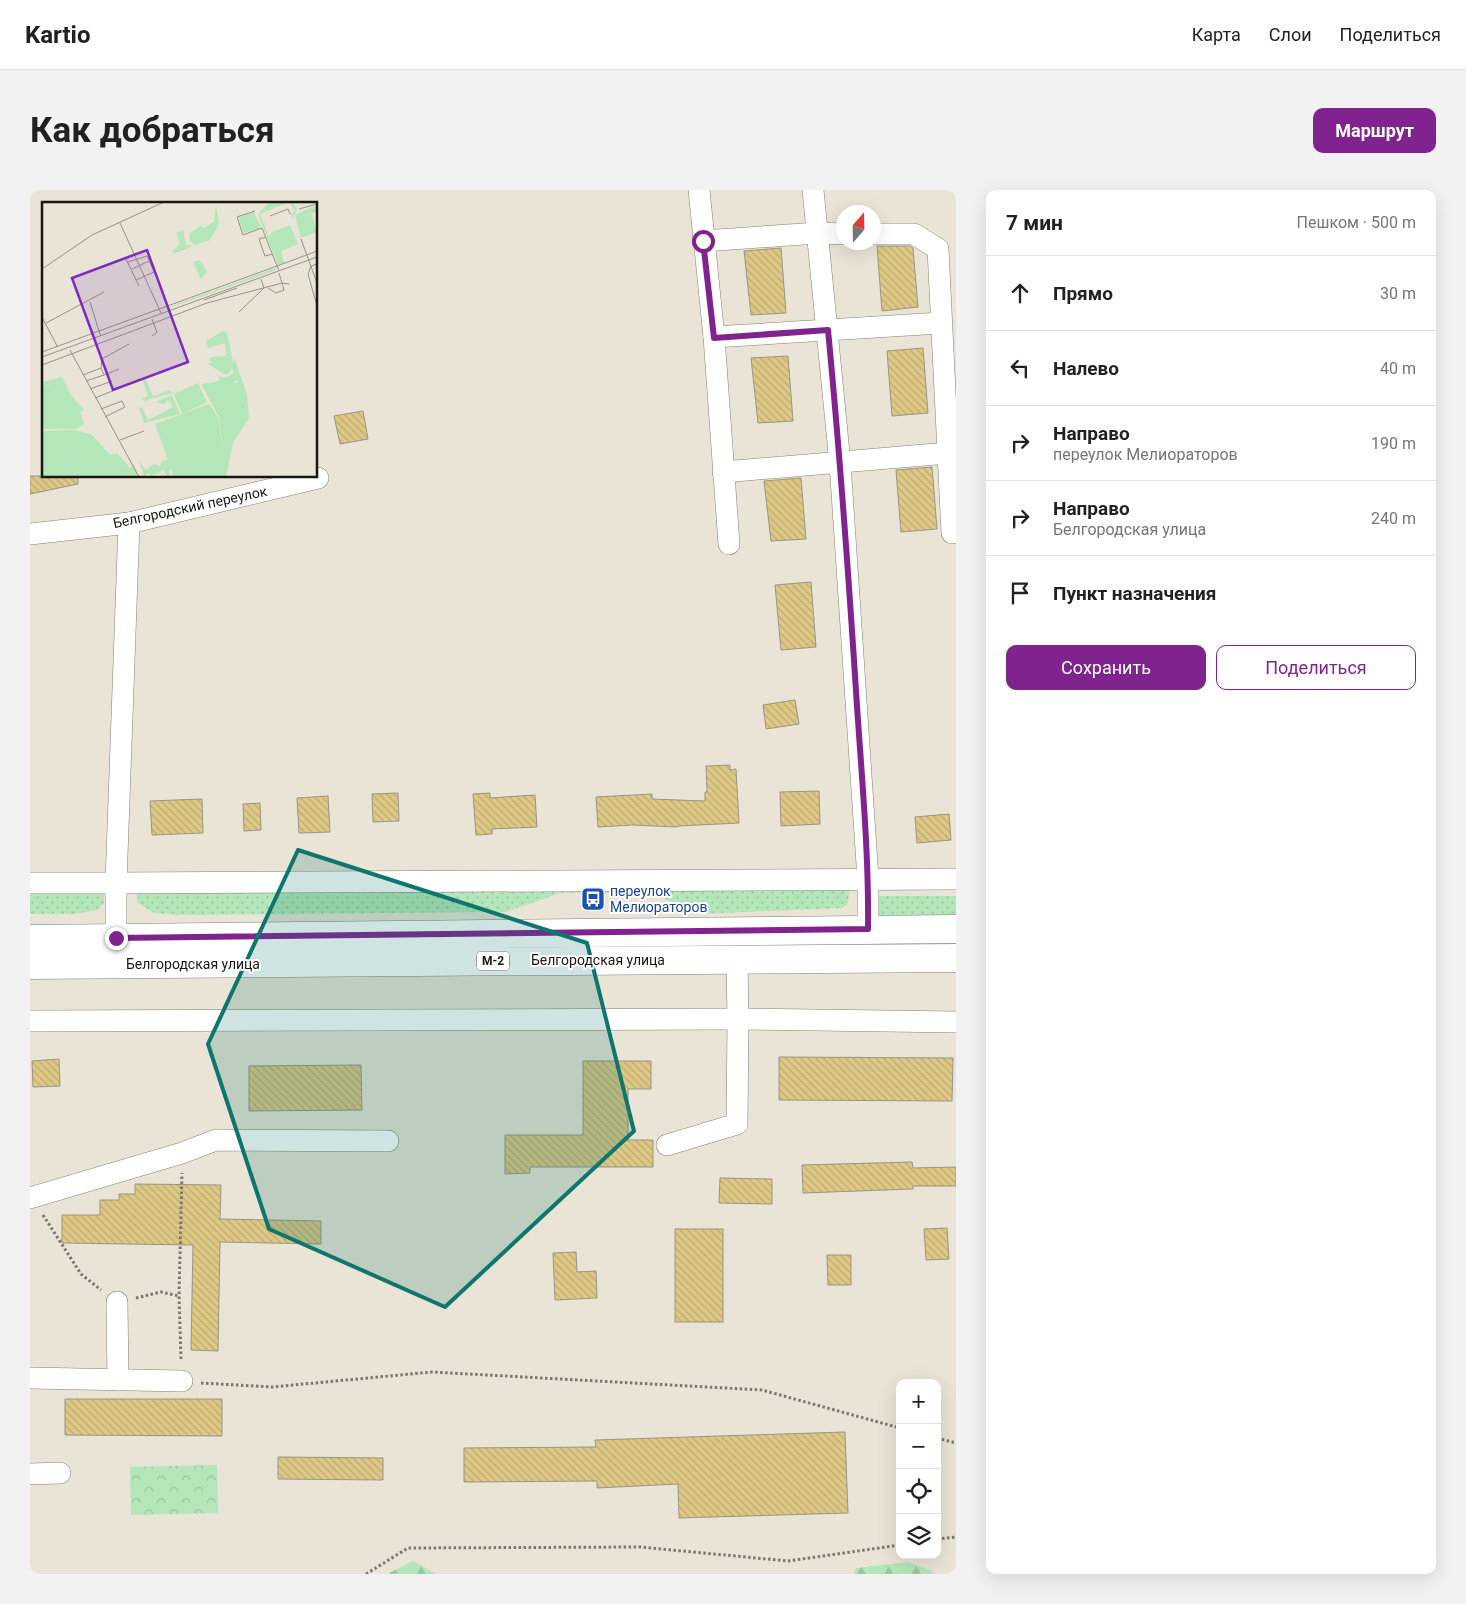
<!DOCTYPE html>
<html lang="ru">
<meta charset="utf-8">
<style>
body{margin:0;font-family:Roboto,sans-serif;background:#f2f2f2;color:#202124}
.controls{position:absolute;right:15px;bottom:15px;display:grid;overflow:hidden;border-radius:10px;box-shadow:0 5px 20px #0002}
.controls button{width:45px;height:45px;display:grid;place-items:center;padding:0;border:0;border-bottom:1px solid #e0e0e0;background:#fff;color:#202124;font:25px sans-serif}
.compass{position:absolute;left:806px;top:15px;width:45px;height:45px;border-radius:50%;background:#fff;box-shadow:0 5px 20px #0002;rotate:20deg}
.stop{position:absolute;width:15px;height:15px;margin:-11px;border:4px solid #80238f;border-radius:50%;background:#fff}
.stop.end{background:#80238f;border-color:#fff;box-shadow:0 1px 5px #0008}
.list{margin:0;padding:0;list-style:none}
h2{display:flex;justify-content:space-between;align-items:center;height:65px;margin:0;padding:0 20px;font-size:21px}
h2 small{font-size:16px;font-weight:400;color:#757577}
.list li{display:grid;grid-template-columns:32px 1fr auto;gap:15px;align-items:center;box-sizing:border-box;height:75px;padding:0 20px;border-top:1px solid #e0e0e0}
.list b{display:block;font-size:19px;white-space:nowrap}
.list p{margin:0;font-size:16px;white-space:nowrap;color:#757577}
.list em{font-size:16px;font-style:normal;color:#757577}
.actions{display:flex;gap:10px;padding:15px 20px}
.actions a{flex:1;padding:11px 0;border:1px solid #80238f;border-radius:10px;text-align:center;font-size:18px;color:#80238f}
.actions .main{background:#80238f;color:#fff}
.icon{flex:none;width:28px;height:28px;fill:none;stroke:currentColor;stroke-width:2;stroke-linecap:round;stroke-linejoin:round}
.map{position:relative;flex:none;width:926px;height:1384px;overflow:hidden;border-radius:10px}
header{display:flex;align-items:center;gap:30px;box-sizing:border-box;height:70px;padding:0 25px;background:#fff;border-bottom:1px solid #e0e0e0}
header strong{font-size:24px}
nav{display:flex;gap:28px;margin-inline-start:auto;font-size:18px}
.intro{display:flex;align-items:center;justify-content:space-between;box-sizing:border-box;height:120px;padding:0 30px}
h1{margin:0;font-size:35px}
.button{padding:12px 22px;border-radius:10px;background:#80238f;color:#fff;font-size:18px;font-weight:700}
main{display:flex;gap:30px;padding:0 30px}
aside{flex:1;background:#fff;border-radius:10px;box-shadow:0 5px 20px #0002}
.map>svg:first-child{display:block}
</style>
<header>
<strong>Kartio</strong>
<nav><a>Карта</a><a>Слои</a><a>Поделиться</a></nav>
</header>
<div class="intro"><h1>Как добраться</h1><a class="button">Маршрут</a></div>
<main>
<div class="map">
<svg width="926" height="1384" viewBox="0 0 926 1384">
<defs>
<pattern id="grass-dots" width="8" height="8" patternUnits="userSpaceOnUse" patternTransform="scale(1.25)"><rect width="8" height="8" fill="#b3e6b9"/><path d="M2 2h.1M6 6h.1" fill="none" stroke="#99c59e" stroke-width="1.8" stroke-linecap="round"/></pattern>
<pattern id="forest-firs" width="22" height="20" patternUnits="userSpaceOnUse" patternTransform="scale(1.25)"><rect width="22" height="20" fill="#b3e6b9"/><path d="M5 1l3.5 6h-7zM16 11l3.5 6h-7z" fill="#99c59e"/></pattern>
<pattern id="park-crowns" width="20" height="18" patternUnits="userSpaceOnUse" patternTransform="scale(1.25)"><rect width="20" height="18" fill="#b3e6b9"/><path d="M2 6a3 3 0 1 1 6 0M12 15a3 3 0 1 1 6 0" fill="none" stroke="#99c59e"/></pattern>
<pattern id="building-back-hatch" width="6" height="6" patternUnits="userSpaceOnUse" patternTransform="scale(1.25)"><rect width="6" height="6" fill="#dec885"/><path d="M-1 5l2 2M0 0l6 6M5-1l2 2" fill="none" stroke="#beab72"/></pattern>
</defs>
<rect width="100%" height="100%" fill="#e9e4d5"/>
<g fill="url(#grass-dots)">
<polygon points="106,696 819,699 818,714 812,718 667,724 620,702 531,703 475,722 150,725 124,723 108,713"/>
<polygon points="0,698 74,698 74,713 67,720 44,724 0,724"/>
<polygon points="845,706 926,706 926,732 856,731 842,721"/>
</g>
<g fill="url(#forest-firs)">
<polygon points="383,1371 406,1384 359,1384 359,1383"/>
<polygon points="878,1372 902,1381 903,1384 824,1384 826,1378"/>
</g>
<polygon fill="url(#park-crowns)" points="187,1275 188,1323 101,1325 100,1277"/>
<g fill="url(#building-back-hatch)" stroke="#999587">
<polygon points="847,56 880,56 883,58 888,117 852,121"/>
<polygon points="751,58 756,123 721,125 714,61"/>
<polygon points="893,158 898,223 862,226 857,161"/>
<polygon points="758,166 763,231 728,233 721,168"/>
<polygon points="333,221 338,249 310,254 304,226"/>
<polygon points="902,277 907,339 871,342 866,280"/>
<polygon points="0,286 48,286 48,294 0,304"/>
<polygon points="771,288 776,349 741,351 734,291"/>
<polygon points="781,392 786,457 751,460 745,395"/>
<polygon points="765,510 769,534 736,539 733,515"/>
<polygon points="700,575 700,580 706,579 709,633 648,636 648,637 602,635 568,637 566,607 622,604 622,609 675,611 675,602 677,602 676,576"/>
<polygon points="789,601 790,634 751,636 750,602"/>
<polygon points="368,603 369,631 343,632 342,604"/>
<polygon points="460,603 460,608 505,605 507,637 462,639 462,644 446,645 443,604"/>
<polygon points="298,606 300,642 269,643 267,608"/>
<polygon points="172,609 173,643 122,645 120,611"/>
<polygon points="230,613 231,640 214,641 213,614"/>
<polygon points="919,624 921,650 887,653 885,627"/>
<polygon points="749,867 923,868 922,911 749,910"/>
<polygon points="29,869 30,896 3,897 2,871"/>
<polygon points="553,871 621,871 621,899 598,899 598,950 623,950 623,977 500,977 500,983 475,984 475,945 553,945"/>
<polygon points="331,875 332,920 219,921 219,876"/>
<polygon points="882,972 883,978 926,977 926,996 883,996 883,999 773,1003 772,975"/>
<polygon points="690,988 742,989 742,1014 689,1013"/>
<polygon points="105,994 191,995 190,1029 291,1031 291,1054 190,1052 188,1161 161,1160 163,1055 32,1053 32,1025 70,1025 70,1010 89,1010 89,1004 105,1004"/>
<polygon points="917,1038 919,1069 896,1070 894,1039"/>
<rect x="645" y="1039" width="48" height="93"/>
<polygon points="546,1062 547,1082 566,1081 567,1108 525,1110 523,1063"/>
<polygon points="797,1065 821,1065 821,1095 798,1095"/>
<polygon points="35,1209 192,1209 192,1246 35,1245"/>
<polygon points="815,1242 818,1323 649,1328 648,1294 567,1298 567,1291 434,1292 434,1258 566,1257 565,1250"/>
<polygon points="248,1267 353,1268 353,1290 248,1289"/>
</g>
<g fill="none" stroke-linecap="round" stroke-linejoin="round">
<g stroke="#848073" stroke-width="22">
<g id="minor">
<polyline points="669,0 684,147 699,354"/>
<polyline points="783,0 810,273 838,689 838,739"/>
<polyline points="844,44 884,44 908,59 922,343"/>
<polyline points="673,51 788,43 814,44"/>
<polyline points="684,147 911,133"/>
<polyline points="693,282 918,263"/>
<polyline points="0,344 99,333 288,288"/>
<polyline points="0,693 86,693 99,333"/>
<polyline points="86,748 86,693 926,689"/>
<polyline points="0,831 708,829 926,832"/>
<polyline points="637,955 707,934 708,829 707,769"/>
<polyline points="0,1008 152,963 186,950 358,951"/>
<polyline points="87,1112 88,1190"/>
<polyline points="0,1188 152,1191"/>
<polyline points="0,1284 30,1283"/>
</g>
</g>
<g stroke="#848073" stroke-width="29">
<g id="major">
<polyline points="0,749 926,739"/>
<polyline points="0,775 926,768"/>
</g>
</g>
<g stroke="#7a776d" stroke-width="3" stroke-dasharray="2.5 2.5" stroke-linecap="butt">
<polyline points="13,1025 51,1084 71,1100"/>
<polyline points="106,1108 131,1102 149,1106"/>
<polyline points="151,1169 149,1106 152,983"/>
<polyline points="171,1193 242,1197 402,1182 732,1200 870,1238"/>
<polyline points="907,1248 926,1253"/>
<polyline points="907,1349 926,1347"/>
<polyline points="336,1384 378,1358 610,1357 758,1371 870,1355"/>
</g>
<use href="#minor" stroke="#fff" stroke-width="21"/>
<use href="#major" stroke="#fff" stroke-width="28"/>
</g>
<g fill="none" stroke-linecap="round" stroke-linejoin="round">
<path stroke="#80238f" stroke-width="6" d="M 86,748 L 838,739 C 839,665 832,590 827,516 C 819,391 810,265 798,140 L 684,148 L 673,51"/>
</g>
<path fill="#0f766e" fill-opacity="0.2" stroke="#0f766e" stroke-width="4" stroke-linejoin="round" d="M 268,660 L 557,753 L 604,941 L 415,1117 L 239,1039 L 178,854 Z"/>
<defs>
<g id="bus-square" transform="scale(1.25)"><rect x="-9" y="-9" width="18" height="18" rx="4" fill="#1a4fb4" stroke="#fff"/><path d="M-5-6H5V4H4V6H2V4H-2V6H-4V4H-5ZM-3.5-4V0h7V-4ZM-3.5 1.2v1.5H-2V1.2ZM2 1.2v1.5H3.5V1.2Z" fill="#fff"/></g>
</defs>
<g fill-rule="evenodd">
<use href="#bus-square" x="563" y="709"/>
</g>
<g text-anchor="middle" stroke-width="4" stroke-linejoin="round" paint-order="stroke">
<rect fill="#fff" stroke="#5d5d59" stroke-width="1" x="447" y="761.5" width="32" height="19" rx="4"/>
<g font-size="12" font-weight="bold" fill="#181712">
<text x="463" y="775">М-2</text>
</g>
<g font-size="14" fill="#181712" stroke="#fff">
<text transform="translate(160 317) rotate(-12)" y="5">Белгородский переулок</text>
<text x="568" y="775">Белгородская улица</text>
<text x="163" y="779">Белгородская улица</text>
</g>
<g font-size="14" fill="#164399" stroke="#fff" text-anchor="start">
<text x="580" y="706">переулок<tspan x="580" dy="16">Мелиораторов</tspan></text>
</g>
</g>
<g transform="translate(12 12)">
<rect width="275" height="275" fill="#e9e4d5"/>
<path d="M 227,0 L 251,0 L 255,8 L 250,17 L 249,12 L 253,9 L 247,0 L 218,12 L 227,35 L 230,30 L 248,23 L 256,42 L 239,49 L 242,61 L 236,63 L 217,15 L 217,11 ZM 212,10 L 219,26 L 202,31 L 196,16 ZM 270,12 L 274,30 L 259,36 L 253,13 L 255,15 ZM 158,58 L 165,70 L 159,77 L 151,60 ZM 234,66 L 232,69 L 119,109 L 119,108 ZM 193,158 L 205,193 L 207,216 L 191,241 L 184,275 L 132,275 L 113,222 L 167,202 L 176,215 L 181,246 L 177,215 L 159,182 L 183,179 L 192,182 L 198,178 L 191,160 ZM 20,175 L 29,193 L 42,208 L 38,210 L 42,222 L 34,227 L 0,227 L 0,222 L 12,212 L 14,194 L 11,184 L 0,183 L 0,180 ZM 33,228 L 50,233 L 68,253 L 75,251 L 88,266 L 92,263 L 96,275 L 0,275 L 0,229 Z" fill="#b3e6b9"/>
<path d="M 174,2 L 177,22 L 168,38 L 153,43 L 148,39 L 147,32 L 158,24 L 162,26 L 172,20 ZM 275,3 L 275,10 L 255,15 L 253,13 ZM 141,28 L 144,43 L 151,44 L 131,52 L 131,49 L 138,41 L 134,31 ZM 181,129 L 185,131 L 191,160 L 199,178 L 192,179 L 192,183 L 183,179 L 168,182 L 178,178 L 176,173 L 182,176 L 191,172 L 190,166 L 186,172 L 182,172 L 166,162 L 171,160 L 167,158 L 169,155 L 184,154 L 183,141 L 166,146 L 164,139 ZM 103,176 L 111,194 L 128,188 L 130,191 L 102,199 L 100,197 L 106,194 L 100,177 ZM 156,181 L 165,200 L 140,212 L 132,192 ZM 130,193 L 138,212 L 102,221 L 97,206 L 100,205 L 106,218 L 131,205 L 126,198 L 123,202 L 113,200 ZM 126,258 L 130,266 L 127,269 L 128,275 L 125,275 L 122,268 L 109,274 L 107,271 L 102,275 L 97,259 L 104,268 L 112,262 L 118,264 L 120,259 Z" fill="#b3e6b9"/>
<path d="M 0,183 L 10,184 L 20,203 L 17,211 L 0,222 Z" fill="#b3e6b9"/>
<path fill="none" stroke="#959287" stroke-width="1" d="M 257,7 L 275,2M 228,14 L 246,7 L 248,12M 78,21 L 119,111M 224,35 L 217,37 L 223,54 L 231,52M 259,37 L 275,81M 83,55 L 97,84M 86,60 L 105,54 L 115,76M 275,62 L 269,64 L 266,72 L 275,104M 0,67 L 50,33 L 122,0M 90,67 L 107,59M 237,68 L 235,64 L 275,49M 94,78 L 112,70M 226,86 L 234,91 L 242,88 L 240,81 L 247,82M 162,98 L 195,86M 197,110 L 222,86 L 219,77M 0,115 L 15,144M 4,121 L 62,90M 59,134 L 57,129 L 235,64 L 220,26 L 201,33 L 195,15 L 213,9M 110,134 L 115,130 L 110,117M 28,148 L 97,275M 0,150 L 57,129 L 48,100M 0,155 L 275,55M 0,163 L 165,101 L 240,81 L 237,71M 41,173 L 59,166 L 60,157 L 87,142M 62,173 L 77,167M 44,179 L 62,173 L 59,166M 48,187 L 70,179M 53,196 L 80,185M 59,207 L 80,199 L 83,205 L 63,215M 78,238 L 102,229"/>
<path fill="#7b2cbf" fill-opacity="0.15" stroke="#7b2cbf" stroke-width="2.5" d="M 105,48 L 146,160 L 71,188 L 30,76 Z"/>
<rect width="275" height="275" fill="none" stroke="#181712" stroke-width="2.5"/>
</g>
</svg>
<div class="controls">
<button>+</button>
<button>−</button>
<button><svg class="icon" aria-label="locate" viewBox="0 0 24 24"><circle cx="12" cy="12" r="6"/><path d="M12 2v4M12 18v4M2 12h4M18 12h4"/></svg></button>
<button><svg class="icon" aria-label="layers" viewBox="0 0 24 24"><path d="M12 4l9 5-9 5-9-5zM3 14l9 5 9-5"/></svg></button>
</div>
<svg class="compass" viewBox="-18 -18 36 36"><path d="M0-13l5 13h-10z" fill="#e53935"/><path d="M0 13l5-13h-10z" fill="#757577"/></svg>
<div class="stop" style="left:673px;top:51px"></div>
<div class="stop end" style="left:86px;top:748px"></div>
</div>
<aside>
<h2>7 мин<small>Пешком · 500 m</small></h2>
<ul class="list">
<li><svg class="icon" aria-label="ahead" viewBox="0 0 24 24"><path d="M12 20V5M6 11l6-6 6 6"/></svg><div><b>Прямо</b></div><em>30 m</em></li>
<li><svg class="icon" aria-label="left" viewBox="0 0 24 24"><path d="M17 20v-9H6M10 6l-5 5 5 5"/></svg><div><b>Налево</b></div><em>40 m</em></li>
<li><svg class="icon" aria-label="right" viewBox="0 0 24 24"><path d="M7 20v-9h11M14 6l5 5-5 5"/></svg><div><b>Направо</b><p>переулок Мелиораторов</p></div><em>190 m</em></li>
<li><svg class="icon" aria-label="right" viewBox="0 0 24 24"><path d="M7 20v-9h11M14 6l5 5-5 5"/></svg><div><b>Направо</b><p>Белгородская улица</p></div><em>240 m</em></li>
<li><svg class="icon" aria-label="arrive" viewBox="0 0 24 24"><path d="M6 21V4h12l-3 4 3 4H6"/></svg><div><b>Пункт назначения</b></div></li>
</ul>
<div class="actions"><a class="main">Сохранить</a><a>Поделиться</a></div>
</aside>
</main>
